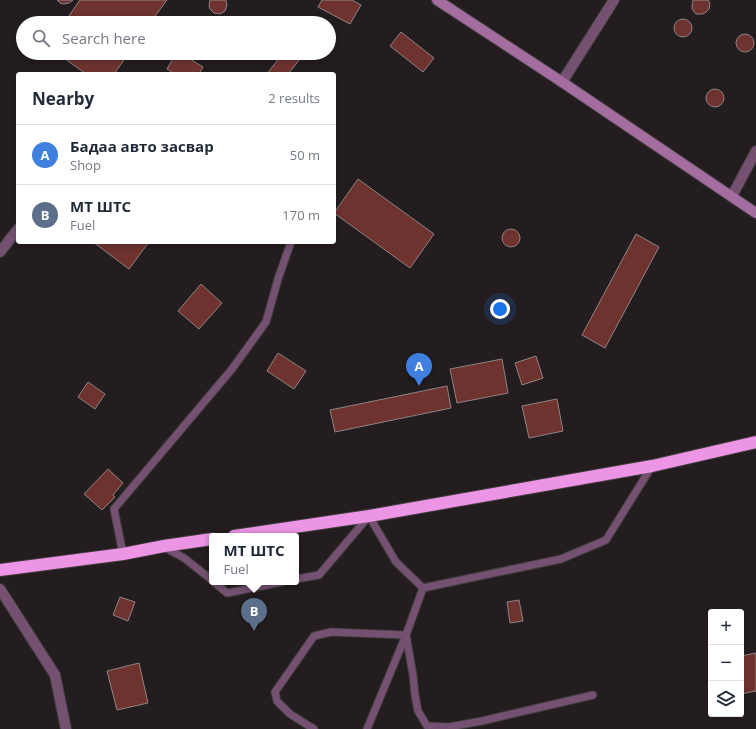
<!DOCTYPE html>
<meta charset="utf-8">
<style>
body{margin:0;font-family:"Open Sans",sans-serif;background:#f6f6f7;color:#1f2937}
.controls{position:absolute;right:12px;bottom:12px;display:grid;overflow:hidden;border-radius:4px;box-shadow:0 2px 6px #0003}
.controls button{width:36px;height:36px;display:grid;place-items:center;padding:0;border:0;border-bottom:1px solid #e0e1e3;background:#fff;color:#1f2937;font:20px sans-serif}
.you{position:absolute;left:500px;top:309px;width:14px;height:14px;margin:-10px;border:3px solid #fff;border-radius:50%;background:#1a73e8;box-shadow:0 0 0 6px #1a73e833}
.badge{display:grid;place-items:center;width:26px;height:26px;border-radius:50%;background:#b45309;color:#fff;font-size:13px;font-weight:700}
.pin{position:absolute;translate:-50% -33px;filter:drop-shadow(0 1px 2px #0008)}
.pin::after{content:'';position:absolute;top:21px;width:14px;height:12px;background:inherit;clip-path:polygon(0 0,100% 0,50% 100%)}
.popup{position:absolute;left:209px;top:533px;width:90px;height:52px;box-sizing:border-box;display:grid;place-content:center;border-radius:4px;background:#fff;filter:drop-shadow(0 1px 3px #0005);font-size:13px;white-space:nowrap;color:#747a83}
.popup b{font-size:15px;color:#1f2937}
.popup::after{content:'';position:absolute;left:50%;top:100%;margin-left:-8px;border:8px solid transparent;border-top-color:#fff}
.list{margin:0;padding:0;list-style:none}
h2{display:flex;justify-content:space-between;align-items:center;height:52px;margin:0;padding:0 16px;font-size:17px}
h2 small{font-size:13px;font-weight:400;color:#747a83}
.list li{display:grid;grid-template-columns:26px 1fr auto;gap:12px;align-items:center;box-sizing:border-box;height:60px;padding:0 16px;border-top:1px solid #e0e1e3}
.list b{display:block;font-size:15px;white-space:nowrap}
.list p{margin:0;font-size:13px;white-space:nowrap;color:#747a83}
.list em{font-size:13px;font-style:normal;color:#747a83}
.icon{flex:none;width:22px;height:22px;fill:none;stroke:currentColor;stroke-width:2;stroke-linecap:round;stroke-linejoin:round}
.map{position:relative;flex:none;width:756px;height:729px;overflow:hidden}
.search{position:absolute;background:#fff;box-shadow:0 2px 6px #0003;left:16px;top:16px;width:320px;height:44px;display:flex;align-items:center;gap:10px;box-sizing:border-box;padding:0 14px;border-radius:22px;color:#747a83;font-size:15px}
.panel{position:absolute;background:#fff;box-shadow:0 2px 6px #0003;left:16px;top:72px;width:320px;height:172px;border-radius:4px}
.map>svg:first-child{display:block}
</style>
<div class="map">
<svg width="756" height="729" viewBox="0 0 756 729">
<rect width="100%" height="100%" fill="#241d1f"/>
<g fill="#6e332f" stroke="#8e8483">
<polygon points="57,0 73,0 69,3 63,4 60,3"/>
<polygon points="80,0 167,0 150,23 64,23"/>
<polygon points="210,0 226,0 227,5 225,11 220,14 214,13 210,9 209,6"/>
<polygon points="322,0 352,0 361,5 350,24 318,7"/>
<polygon points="693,0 708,0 710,3 709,9 705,13 702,14 696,14 692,9 692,6"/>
<circle cx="683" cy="28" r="9"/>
<polygon points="401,32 434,58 423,72 390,46"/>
<circle cx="745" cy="43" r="9"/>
<polygon points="57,53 129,53 114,74 86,74"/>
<polygon points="176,53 180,53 203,67 199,74 175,74 167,69"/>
<polygon points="283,53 305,53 288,74 267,74"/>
<circle cx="715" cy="98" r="9"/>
<polygon points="358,179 434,234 410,268 334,213"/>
<circle cx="511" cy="238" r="9"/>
<polygon points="636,234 659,247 605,348 582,335"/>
<polygon points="93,242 149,242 129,269"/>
<polygon points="201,284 222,303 199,329 178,311"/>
<polygon points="278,353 306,371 294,389 267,371"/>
<polygon points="536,356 543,378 522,385 515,363"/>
<polygon points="502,359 508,393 457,403 450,369"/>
<polygon points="88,382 105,394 95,409 78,397"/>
<polygon points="447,386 451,408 335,432 330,410"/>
<polygon points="557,399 563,431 529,438 522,406"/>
<polygon points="108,469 123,483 113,495 115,497 102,510 84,494"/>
<polygon points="120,597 135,602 128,621 113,615"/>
<polygon points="519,600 523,621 510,623 507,602"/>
<polygon points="756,653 756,691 741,694 741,656"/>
<polygon points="139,663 148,703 117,710 107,671"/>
</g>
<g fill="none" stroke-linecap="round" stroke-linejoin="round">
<g stroke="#413b3d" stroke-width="9">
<g id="lane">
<polyline points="164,547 184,558 212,580"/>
<polyline points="123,554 114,509 232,369 266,322 278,279 291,242"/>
<polyline points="296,579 319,575 369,516 396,562 423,588 561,559 606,540 652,466"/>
<polyline points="214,582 227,593 282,582"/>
<polyline points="314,729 290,714 277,701 275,692 314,636 331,632 406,635 413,675 415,695 418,711 427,726 449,727 482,721 593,695"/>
<polyline points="367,729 406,635 423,588"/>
</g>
</g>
<g stroke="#413b3d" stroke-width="12">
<g id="street">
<polyline points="562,82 614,0"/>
<polyline points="732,196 756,151"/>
<polyline points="0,252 18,229"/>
<polyline points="0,589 55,675 66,729"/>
</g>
</g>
<g stroke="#413b3d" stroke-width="12">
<polyline id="secondary" points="437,0 562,82 756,213"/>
</g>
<g stroke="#413b3d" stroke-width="14">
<g id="highway">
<polyline points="234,536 369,516 652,466 756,442"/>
<polyline points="0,570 123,554 164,546 212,539"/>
</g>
</g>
<use href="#lane" stroke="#745171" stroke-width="7"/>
<use href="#street" stroke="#745171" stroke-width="10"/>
<use href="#secondary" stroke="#a46da0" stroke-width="10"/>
<use href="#highway" stroke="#ec95e5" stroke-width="12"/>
</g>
</svg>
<div class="controls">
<button>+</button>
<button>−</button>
<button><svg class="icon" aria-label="layers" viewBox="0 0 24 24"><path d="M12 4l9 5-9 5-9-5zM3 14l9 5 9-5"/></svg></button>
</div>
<div class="you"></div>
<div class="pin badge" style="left:419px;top:386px;background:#3f7fe0">A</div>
<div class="pin badge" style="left:254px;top:631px;background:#5c6f8a">B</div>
<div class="popup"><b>МТ ШТС</b>Fuel</div>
<div class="search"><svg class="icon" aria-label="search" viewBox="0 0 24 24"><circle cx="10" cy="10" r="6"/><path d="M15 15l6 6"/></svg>Search here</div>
<section class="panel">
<h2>Nearby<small>2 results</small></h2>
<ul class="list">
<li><span class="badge" style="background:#3f7fe0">A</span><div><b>Бадаа авто засвар</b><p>Shop</p></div><em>50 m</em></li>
<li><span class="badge" style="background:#5c6f8a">B</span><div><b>МТ ШТС</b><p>Fuel</p></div><em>170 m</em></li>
</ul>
</section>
</div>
